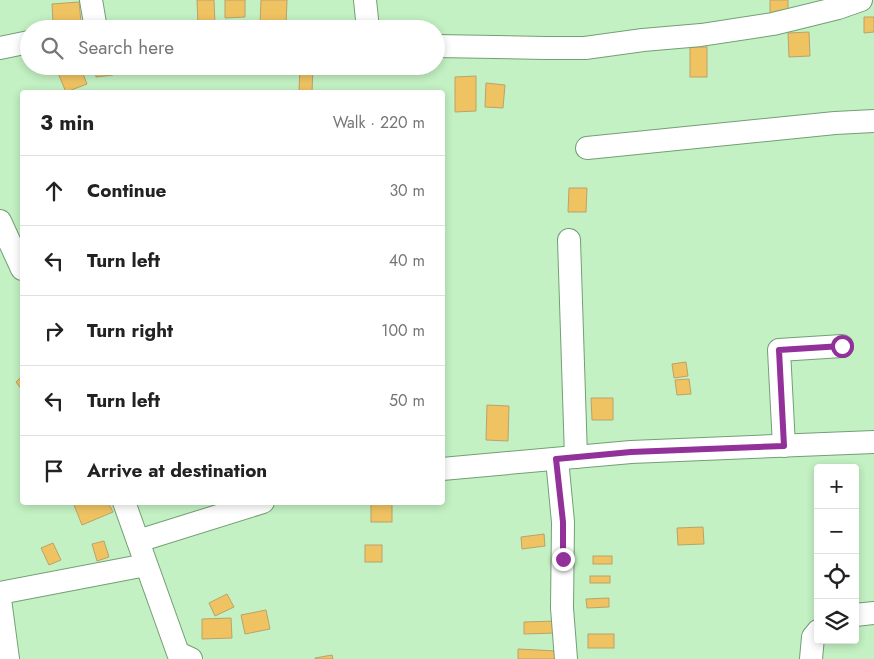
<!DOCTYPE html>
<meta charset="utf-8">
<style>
body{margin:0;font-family:Jost,sans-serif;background:#f6f6f6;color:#222}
.controls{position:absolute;right:15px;bottom:15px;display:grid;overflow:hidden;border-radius:5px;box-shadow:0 2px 8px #0003}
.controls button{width:45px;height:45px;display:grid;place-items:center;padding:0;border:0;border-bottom:1px solid #e0e0e0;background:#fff;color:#222;font:25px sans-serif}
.stop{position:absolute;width:15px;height:15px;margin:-11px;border:4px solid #923199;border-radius:50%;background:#fff}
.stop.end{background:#923199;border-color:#fff;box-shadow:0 1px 5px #0008}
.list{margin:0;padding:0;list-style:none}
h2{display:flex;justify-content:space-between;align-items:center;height:65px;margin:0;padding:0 20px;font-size:21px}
h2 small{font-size:16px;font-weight:400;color:#767676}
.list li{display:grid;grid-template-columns:32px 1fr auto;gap:15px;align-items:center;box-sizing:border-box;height:70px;padding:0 20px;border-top:1px solid #e0e0e0}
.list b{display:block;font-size:19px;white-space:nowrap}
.list em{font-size:16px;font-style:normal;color:#767676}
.icon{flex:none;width:28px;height:28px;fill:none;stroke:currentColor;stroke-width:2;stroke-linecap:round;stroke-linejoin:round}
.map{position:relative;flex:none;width:874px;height:659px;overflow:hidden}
.search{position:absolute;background:#fff;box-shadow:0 2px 8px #0003;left:20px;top:20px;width:425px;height:55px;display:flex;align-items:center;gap:12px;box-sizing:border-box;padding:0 18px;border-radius:28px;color:#767676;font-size:19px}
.panel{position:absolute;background:#fff;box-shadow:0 2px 8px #0003;left:20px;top:90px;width:425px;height:415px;border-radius:5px}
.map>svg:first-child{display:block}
</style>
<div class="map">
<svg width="874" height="659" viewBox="0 0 874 659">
<rect width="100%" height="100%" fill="#c3f1c3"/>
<g fill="#efc362" stroke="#bba26b">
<polygon points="197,0 214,0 215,24 198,25"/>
<polygon points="225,0 245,0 245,17 225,18"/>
<polygon points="261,0 287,0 286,25 260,24"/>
<polygon points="770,0 788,0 788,15 770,14"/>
<polygon points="79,2 81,22 53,23 52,4"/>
<polygon points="864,17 874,17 874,32 864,33"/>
<polygon points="809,32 810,56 789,57 788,33"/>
<rect x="690" y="47" width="17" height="30"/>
<polygon points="55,66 80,66 87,84 66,92"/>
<polygon points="95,66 112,66 113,75 96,77"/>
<polygon points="300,66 313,66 312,92 299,92"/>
<polygon points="476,76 476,111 455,112 455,77"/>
<polygon points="486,83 505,85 503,108 485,107"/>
<polygon points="569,188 587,188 586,212 568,212"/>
<polygon points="686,362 688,376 674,378 672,364"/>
<polygon points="22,376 22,390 16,382"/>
<polygon points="689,379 691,394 677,395 675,380"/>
<polygon points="591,398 613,398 613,420 592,420"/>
<polygon points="487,405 509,406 508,441 486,440"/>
<polygon points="79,502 108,502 113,512 82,525 74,505"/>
<rect x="371" y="502" width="21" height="20"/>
<polygon points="703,527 704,544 678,545 677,528"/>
<polygon points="544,534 545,546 522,549 521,537"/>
<polygon points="104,541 109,557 97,561 92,544"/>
<polygon points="53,543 61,560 49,565 41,548"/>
<rect x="365" y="545" width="17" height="17"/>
<rect x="593" y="556" width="19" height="8"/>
<rect x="590" y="576" width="20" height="7"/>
<polygon points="227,594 234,607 215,616 209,603"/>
<polygon points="609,598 609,607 587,608 586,599"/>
<polygon points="266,610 270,629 245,634 241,615"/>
<polygon points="231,618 232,638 202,639 202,619"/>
<polygon points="556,621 556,633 524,634 524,622"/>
<rect x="588" y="634" width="26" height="14"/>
<polygon points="518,649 557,651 556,659 518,659"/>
<polygon points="332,655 333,659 315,659 315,658"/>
</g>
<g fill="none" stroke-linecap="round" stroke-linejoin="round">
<g stroke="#739f74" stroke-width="24">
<g id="minor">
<polyline points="91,0 96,29"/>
<polyline points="365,0 368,29"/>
<polyline points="436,46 546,48 585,48 643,40 701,35 773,24 838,8 861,0"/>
<polyline points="0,48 29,42"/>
<polyline points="587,148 835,123 874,121"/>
<polyline points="0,221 22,269"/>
<polyline points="569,240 576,457"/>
<polyline points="784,446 779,350 842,346"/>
<polyline points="557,459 563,522 562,608 566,659"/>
<polyline points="442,469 631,452 874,442"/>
<polyline points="124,502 178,653 191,659"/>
<polyline points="138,541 263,502"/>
<polyline points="0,593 146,565"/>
<polyline points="0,599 8,659"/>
<polyline points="855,615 874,613"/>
<polyline points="811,659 813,637 818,631"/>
</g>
</g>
<use href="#minor" stroke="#fff" stroke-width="22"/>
</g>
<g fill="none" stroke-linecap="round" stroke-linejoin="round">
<polyline stroke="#923199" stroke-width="6" points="563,559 563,522 556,459 631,452 784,446 779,350 842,346"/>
</g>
</svg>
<div class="controls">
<button>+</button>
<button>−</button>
<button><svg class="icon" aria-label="locate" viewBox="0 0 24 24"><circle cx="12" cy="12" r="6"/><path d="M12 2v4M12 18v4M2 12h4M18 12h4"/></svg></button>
<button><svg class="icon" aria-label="layers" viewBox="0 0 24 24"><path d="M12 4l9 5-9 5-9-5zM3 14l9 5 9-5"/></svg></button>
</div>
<div class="stop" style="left:842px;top:346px"></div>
<div class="stop end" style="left:563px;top:559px"></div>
<div class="search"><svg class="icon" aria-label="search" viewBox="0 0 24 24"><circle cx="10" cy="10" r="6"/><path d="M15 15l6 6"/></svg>Search here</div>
<section class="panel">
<h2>3 min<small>Walk · 220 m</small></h2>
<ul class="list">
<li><svg class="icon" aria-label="ahead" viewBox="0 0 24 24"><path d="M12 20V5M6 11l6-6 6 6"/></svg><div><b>Continue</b></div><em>30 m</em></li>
<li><svg class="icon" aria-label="left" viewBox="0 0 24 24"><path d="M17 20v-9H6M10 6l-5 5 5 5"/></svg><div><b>Turn left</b></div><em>40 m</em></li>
<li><svg class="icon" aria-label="right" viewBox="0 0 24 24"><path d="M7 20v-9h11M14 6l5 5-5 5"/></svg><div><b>Turn right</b></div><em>100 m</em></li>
<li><svg class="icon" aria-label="left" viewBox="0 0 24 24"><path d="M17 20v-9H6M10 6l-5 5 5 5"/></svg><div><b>Turn left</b></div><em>50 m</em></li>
<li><svg class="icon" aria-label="arrive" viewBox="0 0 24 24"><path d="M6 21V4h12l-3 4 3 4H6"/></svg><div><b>Arrive at destination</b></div></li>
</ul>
</section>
</div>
